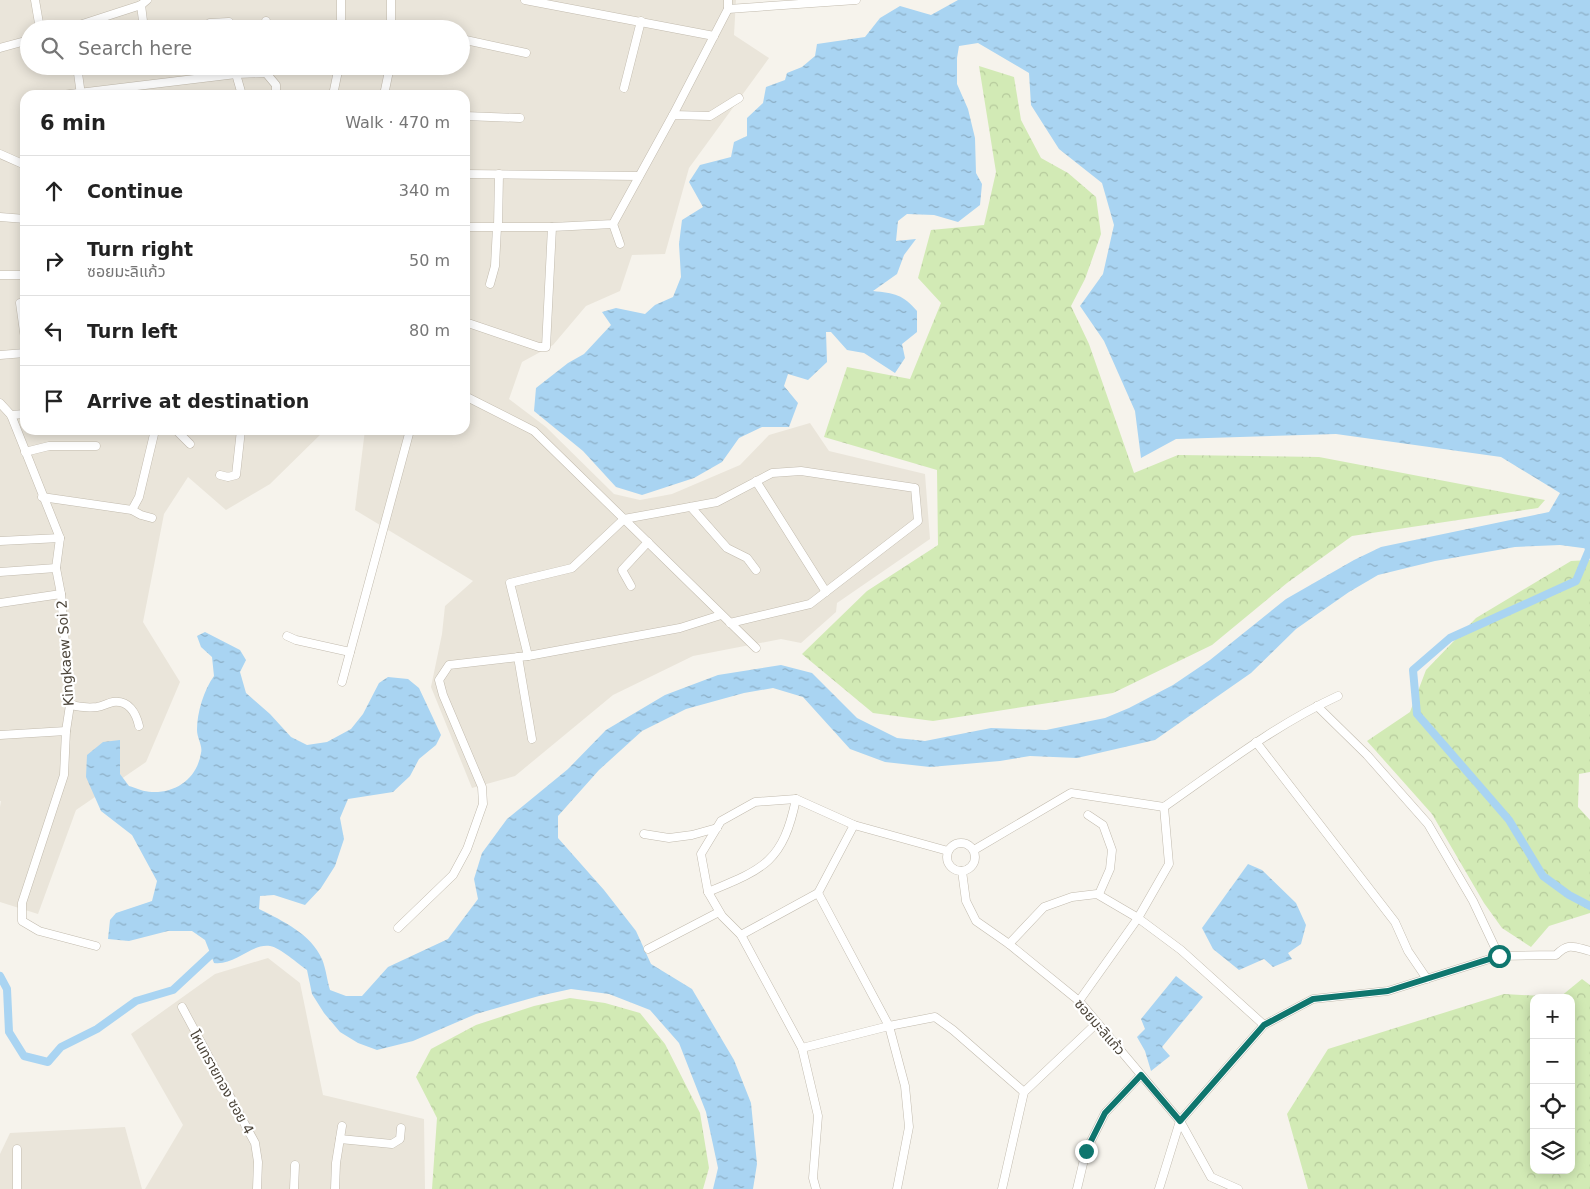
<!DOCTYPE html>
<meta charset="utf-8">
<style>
body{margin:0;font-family:"DejaVu Sans","Noto Sans Thai",sans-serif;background:#f2f2f2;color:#222}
.controls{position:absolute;right:15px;bottom:15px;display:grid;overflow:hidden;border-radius:10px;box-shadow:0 2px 12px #0003}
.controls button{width:45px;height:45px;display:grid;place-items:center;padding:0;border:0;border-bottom:1px solid #e0e0e0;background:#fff;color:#222;font:25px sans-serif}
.stop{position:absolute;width:15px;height:15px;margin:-11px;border:4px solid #0f766e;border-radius:50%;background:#fff}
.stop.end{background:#0f766e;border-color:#fff;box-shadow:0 1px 5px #0008}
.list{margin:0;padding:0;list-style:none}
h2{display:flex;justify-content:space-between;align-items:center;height:65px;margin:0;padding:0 20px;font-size:21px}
h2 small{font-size:16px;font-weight:400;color:#767676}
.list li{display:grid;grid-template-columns:32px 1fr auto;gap:15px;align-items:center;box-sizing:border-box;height:70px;padding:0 20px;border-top:1px solid #e0e0e0}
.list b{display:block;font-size:19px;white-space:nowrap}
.list p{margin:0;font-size:16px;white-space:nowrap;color:#767676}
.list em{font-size:16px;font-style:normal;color:#767676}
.icon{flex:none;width:28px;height:28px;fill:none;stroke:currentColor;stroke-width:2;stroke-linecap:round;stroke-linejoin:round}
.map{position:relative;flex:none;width:1590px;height:1189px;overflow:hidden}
.search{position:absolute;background:#fff;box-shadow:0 2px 12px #0003;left:20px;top:20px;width:450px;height:55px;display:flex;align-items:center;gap:12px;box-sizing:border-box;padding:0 18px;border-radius:28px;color:#767676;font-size:19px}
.panel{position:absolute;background:#fff;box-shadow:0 2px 12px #0003;left:20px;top:90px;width:450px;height:345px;border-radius:15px}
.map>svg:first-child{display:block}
</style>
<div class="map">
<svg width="1590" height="1189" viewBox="0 0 1590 1189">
<defs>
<pattern id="forest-crowns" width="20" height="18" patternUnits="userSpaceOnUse" patternTransform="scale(1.25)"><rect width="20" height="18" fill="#d2eab5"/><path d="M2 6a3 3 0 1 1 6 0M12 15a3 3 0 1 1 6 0" fill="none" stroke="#b6ca9c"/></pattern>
<pattern id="water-ripples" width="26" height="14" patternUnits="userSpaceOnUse" patternTransform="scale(1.25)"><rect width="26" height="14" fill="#a9d4f2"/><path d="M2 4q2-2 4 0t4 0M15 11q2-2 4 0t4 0" fill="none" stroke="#8caec5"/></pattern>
</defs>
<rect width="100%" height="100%" fill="#f6f3ec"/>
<g fill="#eae5da" fill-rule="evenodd">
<path d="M 0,0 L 736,0 L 734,35 L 769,58 L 689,168 L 665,254 L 632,255 L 620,291 L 586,306 L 553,345 L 522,362 L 509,399 L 546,427 L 614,494 L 640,500 L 672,494 L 740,465 L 769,435 L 810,423 L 829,451 L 925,474 L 930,539 L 837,603 L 836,612 L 801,643 L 781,639 L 693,656 L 613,695 L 515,776 L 472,788 L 431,687 L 442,634 L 445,606 L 473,581 L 355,510 L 365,430 L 465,430 L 465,95 L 25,95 L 25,430 L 325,430 L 270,484 L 226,510 L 188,477 L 164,514 L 143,622 L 180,682 L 146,762 L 76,810 L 38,914 L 0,902 L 0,807 L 1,801 L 0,801 ZM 29,29 L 461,29 L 461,66 L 29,66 Z"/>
<polygon points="268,958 300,983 323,1095 424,1119 425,1189 145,1189 183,1125 131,1034 215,974"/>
<polygon points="125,1127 142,1189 0,1189 0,1154 10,1133"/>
</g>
<g fill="url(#forest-crowns)" fill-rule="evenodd">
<polygon points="979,66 1014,77 1021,120 1041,158 1068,173 1096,197 1101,234 1085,279 1071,306 1089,344 1134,473 1178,455 1319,457 1545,500 1538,508 1352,536 1287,583 1212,645 1113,693 933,721 873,713 802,654 867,591 938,545 937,470 824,437 847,367 910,379 941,303 918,278 931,230 984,225 996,172"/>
<polygon points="1590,560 1590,772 1579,774 1578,807 1590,820 1590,913 1549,926 1531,947 1502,928 1484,903 1432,814 1367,741 1410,712 1426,670 1476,618 1571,561"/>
<path d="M 1582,979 L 1590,985 L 1590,1189 L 1308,1189 L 1287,1114 L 1328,1049 L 1504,994 L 1560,997 ZM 1534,998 L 1571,998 L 1571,1170 L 1534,1170 Z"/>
<polygon points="570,998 605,1003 640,1013 665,1044 700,1113 709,1168 703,1189 432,1189 437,1118 416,1077 431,1049 476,1025 534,1006"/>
</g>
<g fill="url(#water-ripples)">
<path d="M 958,0 L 1590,0 L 1590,549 L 1560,545 L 1515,547 L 1435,561 L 1378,575 L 1349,592 L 1296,629 L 1251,673 L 1155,740 L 1077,758 L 1030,756 L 1000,761 L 930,767 L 885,762 L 850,749 L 803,697 L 773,688 L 744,693 L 686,709 L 642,731 L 599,770 L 558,816 L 558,838 L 604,890 L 636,931 L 651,964 L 692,989 L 734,1060 L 751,1103 L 757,1164 L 753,1189 L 713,1189 L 718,1168 L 706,1112 L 679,1043 L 650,1010 L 609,994 L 571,989 L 539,996 L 476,1014 L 413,1041 L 377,1050 L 358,1043 L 340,1032 L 324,1013 L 312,994 L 307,970 C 298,964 281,948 270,946 C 252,943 234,966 214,963 L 205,940 L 192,931 L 168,931 L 129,941 L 108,939 L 110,920 L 116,913 L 152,901 L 157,881 L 132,835 L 101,811 L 86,777 L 87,755 L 103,742 L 120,740 L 120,774 L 129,786 C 136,788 144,792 152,792 C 177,793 197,778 201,753 C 203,746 197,738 197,730 C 197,712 204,690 214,676 L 212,657 L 201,647 L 197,636 L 205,632 L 240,650 L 246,660 L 240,672 L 246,693 L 270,714 L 291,737 L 307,745 L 327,742 L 351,729 L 363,714 L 379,683 L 388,677 L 408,679 L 419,688 L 441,735 L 436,745 L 419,759 L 410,776 L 393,792 L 348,799 L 340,818 L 344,839 L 335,866 L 321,888 L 305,905 L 274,895 L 260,896 L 259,909 C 283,921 311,934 322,959 C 326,969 327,980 330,990 L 346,996 L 362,996 L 388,967 L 448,939 L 478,899 L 474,879 L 482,853 L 507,819 L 568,769 L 606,730 L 665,695 L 718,675 L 781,665 L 812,673 L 857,718 L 897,738 L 925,741 L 991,728 L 1046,730 L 1105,718 L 1129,708 L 1173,685 L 1210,660 L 1286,599 L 1354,560 L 1381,547 L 1549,512 L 1560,493 L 1501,457 L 1336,434 L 1176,439 L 1141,458 L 1135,411 L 1104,341 L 1080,306 L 1103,274 L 1114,225 L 1102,183 L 1059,149 L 1031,105 L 1029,73 L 978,43 L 959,46 L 957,58 L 957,84 L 968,109 L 975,138 L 976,173 L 982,184 L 980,205 L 958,222 L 934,215 L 907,214 L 898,221 L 896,241 L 916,239 L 904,255 L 897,274 L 873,291 C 894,293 904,295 917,311 L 917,332 L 902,344 L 905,358 L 895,373 L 864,353 L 847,350 L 831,332 L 826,332 L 827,362 L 808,380 L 788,374 L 784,386 L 798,403 L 789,427 L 762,427 L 739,438 L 722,462 L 694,478 L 642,495 L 616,487 L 583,451 L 534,411 L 536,388 L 568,363 L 584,354 L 611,325 L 602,312 L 616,308 L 645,314 L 655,305 L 673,297 L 681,277 L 679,244 L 682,220 L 703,207 L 689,182 L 700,165 L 731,157 L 734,142 L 747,136 L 747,118 L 763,103 L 766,87 L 785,80 L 787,73 L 802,67 L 815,56 L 817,44 L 865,37 L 880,18 L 900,6 L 931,15 Z"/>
<polygon points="1248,864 1262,870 1296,903 1306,925 1301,944 1288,953 1292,959 1273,967 1264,959 1239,970 1213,949 1202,928"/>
<polygon points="1176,976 1203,997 1162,1047 1170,1056 1151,1071 1145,1051 1137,1037 1145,1029 1141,1019"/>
</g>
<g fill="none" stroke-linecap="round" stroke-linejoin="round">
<g stroke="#a9d4f2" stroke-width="8">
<polyline points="1587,541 1589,550 1576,581 1450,638 1413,670 1417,714 1509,820 1543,876 1569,895 1590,906"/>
<polyline points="0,976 7,989 9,1032 24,1056 48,1062 61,1047 97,1029 136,1001 173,990 217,949"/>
</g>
<g stroke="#c2bbae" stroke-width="9">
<g id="minor">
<polyline points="35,0 40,29"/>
<polyline points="341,0 341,29"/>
<polyline points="391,0 391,29"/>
<polyline points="525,0 714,36"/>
<polyline points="141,5 144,29"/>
<polyline points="728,9 856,0"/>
<polyline points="391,25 408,29"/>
<polyline points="67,29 141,5 147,0"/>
<polyline points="210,29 210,23 229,22"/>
<polyline points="266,29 266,21"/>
<polyline points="461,39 526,53"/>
<polyline points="0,48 29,40"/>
<polyline points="77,66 81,95"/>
<polyline points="266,66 266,73 276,85 276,95"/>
<polyline points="236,74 242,95"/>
<polyline points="624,88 641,21"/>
<polyline points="62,95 236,74 266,73"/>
<polyline points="333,95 339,66"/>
<polyline points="384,95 390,66"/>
<polyline points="673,115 728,9 728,0"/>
<polyline points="465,116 520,118"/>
<polyline points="0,154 25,165"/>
<polyline points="465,174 639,176"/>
<polyline points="0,217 25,219"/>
<polyline points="613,224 620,244"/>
<polyline points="465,227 552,227 613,224 673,115 710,116 739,98"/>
<polyline points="498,227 499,174"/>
<polyline points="0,275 25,275"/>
<polyline points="490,284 495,266 497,227"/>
<polyline points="20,303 25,339"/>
<polyline points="465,322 539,347 546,347 552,227"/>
<polyline points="0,355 25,353"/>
<polyline points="465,396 534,431 756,648"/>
<polyline points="0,403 11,415 60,538 56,568 61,594 70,705 66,731 64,775 22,903 22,921 39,931 96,946"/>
<polyline points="11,415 25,414"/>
<polyline points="176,430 190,444"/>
<polyline points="25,452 49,446 96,446"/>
<polyline points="220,475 228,477 236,475 241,430"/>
<polyline points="756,481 826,592"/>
<polyline points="42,497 132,510 141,515 152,518"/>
<polyline points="691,507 727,548 747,558 756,570"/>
<polyline points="132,510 139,497 155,430"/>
<polyline points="0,541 60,538"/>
<polyline points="0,572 56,568"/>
<polyline points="631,586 622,570 648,542"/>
<polyline points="0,603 61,594"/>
<polyline points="287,636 296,640 350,652"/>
<polyline points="528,656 510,583 572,568 624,519 717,502 772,473 801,471 915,488 918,521 810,604 730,623"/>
<polyline points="518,657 532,739"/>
<polyline points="342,682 410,430"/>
<path d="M 70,705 C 79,707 88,708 97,707 C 103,706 108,703 113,702 C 129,700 136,713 139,726"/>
<polyline points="1317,706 1367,755 1428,824 1473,901 1499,956"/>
<polyline points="0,735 66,731"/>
<polyline points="1256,742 1395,922 1408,951 1427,979"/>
<polyline points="1088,815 1103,825 1112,850 1110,869 1099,894"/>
<polyline points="854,825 818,893 889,1026 905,1086 909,1127 897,1189"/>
<polyline points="644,834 669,838 692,835 717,828"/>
<circle cx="961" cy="857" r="14"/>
<path d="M 974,850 L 1071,793 L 1164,807 C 1220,768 1275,725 1338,696"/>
<polyline points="962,871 966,901 976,921 1009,944 1079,1001 1180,1121 1211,1177 1238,1189"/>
<path d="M 708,892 C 764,869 783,862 796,799"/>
<polyline points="398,928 453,875 467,849 483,804 482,787 443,695 439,680 449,665 528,656 680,628 721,615"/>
<polyline points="741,935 818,893"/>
<polyline points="1009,944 1044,907 1072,897 1097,894 1138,918 1181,950 1264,1025"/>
<polyline points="648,949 719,912"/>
<polyline points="1079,1001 1138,918 1169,864 1164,807"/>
<polyline points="182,1007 255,1143 258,1162 257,1189"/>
<polyline points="802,1048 889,1026 935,1017 953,1030 1024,1092"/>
<polyline points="340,1139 392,1144 400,1139 401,1128"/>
<polyline points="17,1149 17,1189"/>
<polyline points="294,1189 295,1165"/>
<polyline points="335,1189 336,1163 342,1126"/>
<polyline points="816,1189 813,1178 818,1116 802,1048 741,935 722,916 708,892 701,854 721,821 755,802 796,799 854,825 948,851"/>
<polyline points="1002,1189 1024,1092 1097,1023"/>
<polyline points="1077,1189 1086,1151 1105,1113 1141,1075"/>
<path d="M 1159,1189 L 1180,1121 L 1264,1025 L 1313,999 L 1388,991 L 1499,956 L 1556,955 C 1569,942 1574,947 1590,951"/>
</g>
</g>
<use href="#minor" stroke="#fff" stroke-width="8"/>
</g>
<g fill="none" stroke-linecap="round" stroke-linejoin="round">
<polyline stroke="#0f766e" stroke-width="6" points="1086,1151 1105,1113 1141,1075 1180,1121 1264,1025 1313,999 1388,991 1499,956"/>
</g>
<g text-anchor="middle" stroke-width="4.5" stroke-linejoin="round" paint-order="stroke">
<g font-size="14" fill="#4b4439" stroke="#fff">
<text transform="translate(65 653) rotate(-94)" y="5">Kingkaew Soi 2</text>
<text transform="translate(1100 1027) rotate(49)" y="5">ซอยมะลิแก้ว</text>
<text transform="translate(222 1082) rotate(61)" y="5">โหนทรายทอง ซอย 4</text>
</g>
</g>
</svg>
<div class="controls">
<button>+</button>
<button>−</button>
<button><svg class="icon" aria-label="locate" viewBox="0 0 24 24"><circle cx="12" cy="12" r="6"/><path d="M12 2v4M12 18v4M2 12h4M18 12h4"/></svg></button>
<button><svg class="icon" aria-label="layers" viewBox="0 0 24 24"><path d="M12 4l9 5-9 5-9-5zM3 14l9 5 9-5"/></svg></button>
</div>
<div class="stop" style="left:1499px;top:956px"></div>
<div class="stop end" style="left:1086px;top:1151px"></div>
<div class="search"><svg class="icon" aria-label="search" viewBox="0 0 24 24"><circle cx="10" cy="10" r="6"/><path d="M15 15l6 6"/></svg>Search here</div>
<section class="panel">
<h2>6 min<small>Walk · 470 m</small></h2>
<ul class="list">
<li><svg class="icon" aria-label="ahead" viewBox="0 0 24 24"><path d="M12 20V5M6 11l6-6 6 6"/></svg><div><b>Continue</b></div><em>340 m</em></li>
<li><svg class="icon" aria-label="right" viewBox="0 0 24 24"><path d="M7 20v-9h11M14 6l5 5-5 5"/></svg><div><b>Turn right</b><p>ซอยมะลิแก้ว</p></div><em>50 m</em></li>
<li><svg class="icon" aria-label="left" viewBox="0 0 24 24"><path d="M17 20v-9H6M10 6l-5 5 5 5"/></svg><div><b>Turn left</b></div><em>80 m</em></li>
<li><svg class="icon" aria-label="arrive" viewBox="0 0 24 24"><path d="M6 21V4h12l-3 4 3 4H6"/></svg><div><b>Arrive at destination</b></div></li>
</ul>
</section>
</div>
